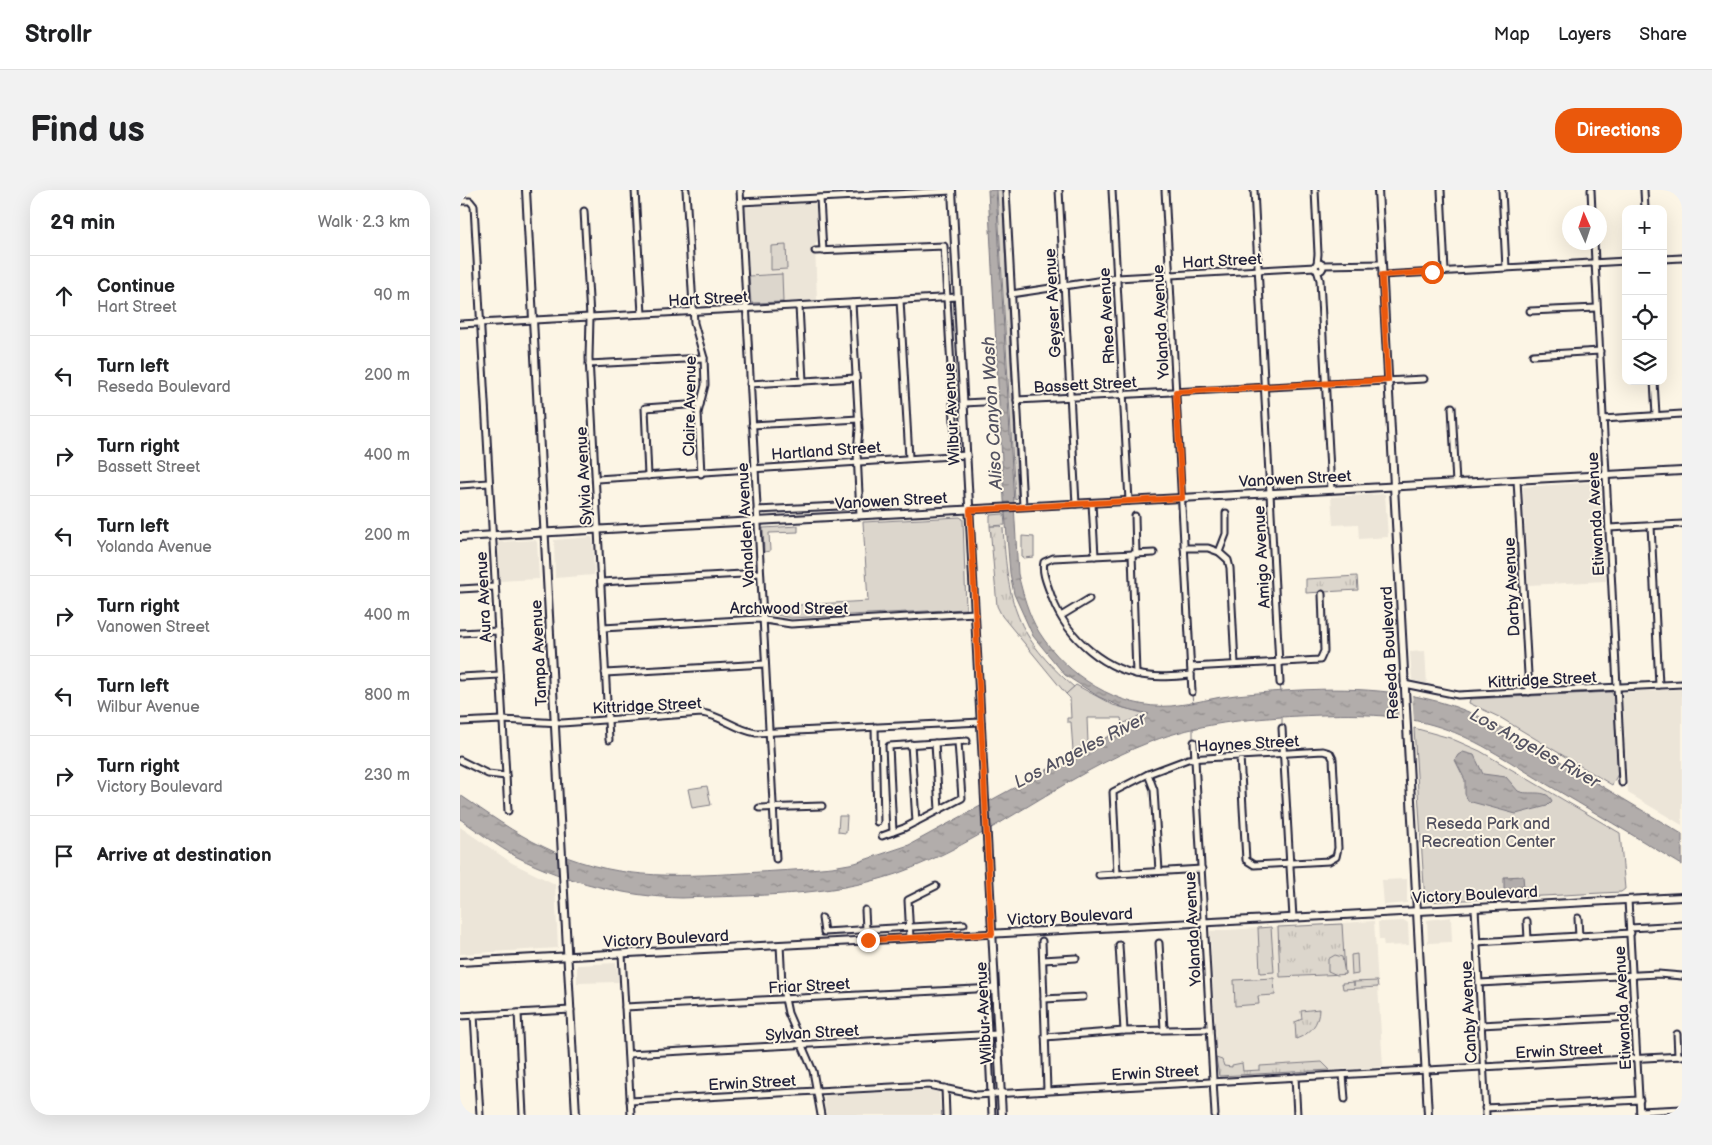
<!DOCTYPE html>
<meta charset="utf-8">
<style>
body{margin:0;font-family:"Balsamiq Sans",sans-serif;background:#f2f2f2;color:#202124}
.controls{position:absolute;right:15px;top:15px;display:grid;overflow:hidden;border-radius:10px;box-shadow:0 5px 20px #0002}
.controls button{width:45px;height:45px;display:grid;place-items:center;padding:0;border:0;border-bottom:1px solid #e0e0e0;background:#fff;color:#202124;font:25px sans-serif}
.compass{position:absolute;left:1102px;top:15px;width:45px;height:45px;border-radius:50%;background:#fff;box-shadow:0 5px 20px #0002;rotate:357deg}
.stop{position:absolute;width:15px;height:15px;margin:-11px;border:4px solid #ea580c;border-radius:50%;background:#fff}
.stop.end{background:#ea580c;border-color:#fff;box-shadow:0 1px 5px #0008}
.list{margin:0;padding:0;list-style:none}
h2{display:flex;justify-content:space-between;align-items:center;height:65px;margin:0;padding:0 20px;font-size:21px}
h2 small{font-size:16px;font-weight:400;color:#757577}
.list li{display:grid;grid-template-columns:32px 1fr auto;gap:15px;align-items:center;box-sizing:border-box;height:80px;padding:0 20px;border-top:1px solid #e0e0e0}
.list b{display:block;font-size:19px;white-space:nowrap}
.list p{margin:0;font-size:16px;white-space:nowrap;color:#757577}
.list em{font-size:16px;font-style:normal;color:#757577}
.icon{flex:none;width:28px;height:28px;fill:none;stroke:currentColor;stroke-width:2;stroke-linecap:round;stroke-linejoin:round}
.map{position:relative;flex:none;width:1222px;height:925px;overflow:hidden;border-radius:20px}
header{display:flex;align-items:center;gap:30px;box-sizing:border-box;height:70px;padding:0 25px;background:#fff;border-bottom:1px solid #e0e0e0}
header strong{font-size:24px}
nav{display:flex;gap:28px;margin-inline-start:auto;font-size:18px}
.intro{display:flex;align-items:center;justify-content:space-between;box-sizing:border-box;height:120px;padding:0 30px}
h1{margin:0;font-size:35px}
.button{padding:12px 22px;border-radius:20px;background:#ea580c;color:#fff;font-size:18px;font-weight:700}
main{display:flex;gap:30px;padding:0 30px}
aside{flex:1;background:#fff;border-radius:20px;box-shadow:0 5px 20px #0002}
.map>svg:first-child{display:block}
</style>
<header>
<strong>Strollr</strong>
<nav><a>Map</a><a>Layers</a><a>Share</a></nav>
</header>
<div class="intro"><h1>Find us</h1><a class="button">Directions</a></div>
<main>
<aside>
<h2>29 min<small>Walk · 2.3 km</small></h2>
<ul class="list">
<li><svg class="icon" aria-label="ahead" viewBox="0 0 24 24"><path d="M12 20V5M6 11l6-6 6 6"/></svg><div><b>Continue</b><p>Hart Street</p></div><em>90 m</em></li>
<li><svg class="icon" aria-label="left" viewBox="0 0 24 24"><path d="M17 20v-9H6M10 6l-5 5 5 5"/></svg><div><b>Turn left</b><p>Reseda Boulevard</p></div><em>200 m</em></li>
<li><svg class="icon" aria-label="right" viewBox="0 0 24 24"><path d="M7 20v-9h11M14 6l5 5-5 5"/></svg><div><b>Turn right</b><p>Bassett Street</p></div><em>400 m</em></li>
<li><svg class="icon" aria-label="left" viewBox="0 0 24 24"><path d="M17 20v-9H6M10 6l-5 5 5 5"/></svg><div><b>Turn left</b><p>Yolanda Avenue</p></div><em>200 m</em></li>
<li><svg class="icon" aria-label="right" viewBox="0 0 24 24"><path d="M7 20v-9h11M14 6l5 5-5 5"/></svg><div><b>Turn right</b><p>Vanowen Street</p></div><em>400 m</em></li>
<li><svg class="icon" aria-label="left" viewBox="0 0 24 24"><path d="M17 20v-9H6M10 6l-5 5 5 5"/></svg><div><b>Turn left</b><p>Wilbur Avenue</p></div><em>800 m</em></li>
<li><svg class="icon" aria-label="right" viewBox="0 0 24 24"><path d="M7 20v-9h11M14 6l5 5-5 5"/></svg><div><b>Turn right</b><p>Victory Boulevard</p></div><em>230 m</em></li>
<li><svg class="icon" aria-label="arrive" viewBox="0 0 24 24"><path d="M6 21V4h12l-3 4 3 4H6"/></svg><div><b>Arrive at destination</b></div></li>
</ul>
</aside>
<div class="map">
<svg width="1222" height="925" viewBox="0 0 1222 925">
<defs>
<pattern id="grass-tufts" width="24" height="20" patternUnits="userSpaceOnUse" patternTransform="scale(1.25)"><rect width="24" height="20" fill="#dcd6cc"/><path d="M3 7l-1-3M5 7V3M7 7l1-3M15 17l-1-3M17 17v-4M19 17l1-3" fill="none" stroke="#bcb7b0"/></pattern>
<pattern id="water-ripples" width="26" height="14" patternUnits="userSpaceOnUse" patternTransform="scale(1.25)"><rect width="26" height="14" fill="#b2adab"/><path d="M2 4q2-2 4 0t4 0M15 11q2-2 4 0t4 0" fill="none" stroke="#908c8c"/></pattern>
</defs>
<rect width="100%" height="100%" fill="#fcf5e5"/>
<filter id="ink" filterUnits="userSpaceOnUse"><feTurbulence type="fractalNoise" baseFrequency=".02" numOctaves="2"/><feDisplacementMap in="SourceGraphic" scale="10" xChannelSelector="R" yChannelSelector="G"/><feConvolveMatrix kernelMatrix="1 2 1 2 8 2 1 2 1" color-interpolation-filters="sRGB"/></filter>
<g filter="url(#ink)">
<g fill="#ece5d8">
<polygon points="354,13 356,16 357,51 355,55 357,110 291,113 285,17"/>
<polygon points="1137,292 1141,295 1146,391 1068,395 1063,297"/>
<polygon points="925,304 928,347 899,349 898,334 873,335 871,307"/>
<polygon points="131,347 133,349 134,385 95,388 94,350"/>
<polygon points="75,350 77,352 79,389 39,391 38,354 39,352"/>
<polygon points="965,461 967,494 952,490 950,462"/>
<polygon points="1222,499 1222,635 1168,603 1162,504 1164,502"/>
<polygon points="0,637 52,673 95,694 98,758 0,764"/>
<polygon points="947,689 947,713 924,715 922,690"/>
<polygon points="991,727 992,752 968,753 967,730"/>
<polygon points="914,731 923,877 758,886 750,741"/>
<polygon points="945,731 948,733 949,755 924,756 923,750 919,750 918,732"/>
<polygon points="156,773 159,792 117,793 117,775"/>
<polygon points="469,900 479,902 481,925 366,925 364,907 366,905"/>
</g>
<g fill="url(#grass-tufts)" stroke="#7f7c84">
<path d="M 530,336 L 541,336 L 543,338 C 548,413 555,446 614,497 L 606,504 L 542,426 L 537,416 Z"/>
<polygon points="897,386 898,400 846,403 846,389"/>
<polygon points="882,734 885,784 820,787 818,737"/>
<path d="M 859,819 C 859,834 850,844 836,849 L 835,832 L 842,829 L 841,821 Z"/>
<polygon points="756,868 762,870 764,876 772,877 772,875 782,873 783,881 800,880 800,876 862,872 870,880 759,886"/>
</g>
<g fill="#dcd6cc" stroke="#7f7c84">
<polygon points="537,0 542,0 558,307 555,310"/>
<polygon points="326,55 327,79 311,80 311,56"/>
<polygon points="322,84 323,112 291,113 289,86"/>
<polygon points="544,324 545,335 530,336 530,325"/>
<polygon points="500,327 503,329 506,419 331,428 307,423 306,417 408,411 403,332"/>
<polygon points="338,336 338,342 309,343 310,361 304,362 303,338"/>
<polygon points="562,346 574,347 574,367 563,368 562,366"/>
<polygon points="616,495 653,515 686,524 662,534 661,528 627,528 628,553 613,561 611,532 607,532 607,528 611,528 610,508 606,504"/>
<polygon points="1151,502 1154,506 1158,584 1152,595 1041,528 1009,513 1010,509"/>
<polygon points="954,538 990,548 1020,561 1160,643 1165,699 1161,702 965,712"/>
<polygon points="247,596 251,615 232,618 228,599"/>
<polygon points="379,626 387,626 386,643 378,642"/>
<polygon points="811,737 814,782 800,783 798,738"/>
<polygon points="897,764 898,784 892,785 891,765"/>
<polygon points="875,765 882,767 885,784 877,785 868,781 868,769"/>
<polygon points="814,788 815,805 798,806 799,814 775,816 774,790"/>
<polygon points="917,791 918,797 883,799 882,793 894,792 894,796 894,792"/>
</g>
<g fill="url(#water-ripples)" stroke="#78757e">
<path d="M 528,0 L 536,0 L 558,384 C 563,404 568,424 579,442 C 606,485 659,520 711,516 C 733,514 754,507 776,505 C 839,499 906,494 968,509 C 1017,520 1060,547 1103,573 C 1143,597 1182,620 1222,644 L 1222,675 C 1176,647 1129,619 1083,592 C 1048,571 1012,546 973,535 C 929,522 883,524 838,526 C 787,529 739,533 690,552 C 601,586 527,652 436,684 C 368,707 294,705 222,708 C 167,707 106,692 57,667 C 37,656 19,642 0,629 L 0,605 C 27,623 54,643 84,657 C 150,690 213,687 284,683 C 313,681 342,680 372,677 L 395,673 L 449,655 L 689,524 L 664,518 L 639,507 L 605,485 L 573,446 L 554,404 L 550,383 L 544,310 Z"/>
<path d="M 1003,562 L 1014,565 L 1023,584 L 1046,587 L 1058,601 C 1068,606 1087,598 1092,611 L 1087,616 L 1056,624 L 1008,611 L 1005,604 L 1005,590 L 995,570 L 998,565 Z"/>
<polygon points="1063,686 1064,698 1044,699 1044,687"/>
</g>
<polygon fill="#fcf5e5" points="937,501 952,503 954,533 939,531"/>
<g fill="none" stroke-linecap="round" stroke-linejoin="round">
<g stroke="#78757e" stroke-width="1">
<polyline points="820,494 821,502"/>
<polyline points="732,505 733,513"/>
<polyline points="822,526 822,535"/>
<polyline points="733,538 733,549"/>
</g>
<g stroke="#22223b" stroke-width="9">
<g id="minor">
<polyline points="175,0 182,124"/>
<polyline points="226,0 234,133 244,168 245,195 238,223 241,284"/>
<polyline points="280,0 316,669"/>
<polyline points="546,0 563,316"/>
<polyline points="599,0 616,314"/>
<polyline points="652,0 669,311"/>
<polyline points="705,0 732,502"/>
<polyline points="794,0 820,493"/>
<polyline points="855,0 858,64 857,74"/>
<polyline points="981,0 985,81"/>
<polyline points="1042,0 1046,78"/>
<polyline points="1131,0 1132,22"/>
<polyline points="1184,0 1185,19"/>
<polyline points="360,8 363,61"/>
<polyline points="0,11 10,11 14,16 48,621"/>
<polyline points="280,12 492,1"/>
<polyline points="124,21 130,127 129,168 149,550"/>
<polyline points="1134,52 1162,593"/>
<polyline points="355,61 484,56 496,265"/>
<polyline points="1203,69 1222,68"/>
<circle cx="859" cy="77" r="4"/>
<polyline points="862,75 922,74"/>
<polyline points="857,80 860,90 871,300"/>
<polyline points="922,85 1166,71"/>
<polyline points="551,104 657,88 855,77"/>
<polyline points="440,110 449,268"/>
<polyline points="392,113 399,239 397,262 400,325"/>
<polyline points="339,116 343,191"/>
<polyline points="1070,121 1137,118"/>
<polyline points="0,134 498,107"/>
<polyline points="1073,165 1140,161"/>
<polyline points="129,174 244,168"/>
<polyline points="1194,191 1196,225"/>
<polyline points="290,194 396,188"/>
<polyline points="557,210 964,189"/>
<polyline points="504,213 523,212"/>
<polyline points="992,217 996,294"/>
<polyline points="1143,229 1222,224"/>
<polyline points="292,235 399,229"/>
<polyline points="188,286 185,218 240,214"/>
<polyline points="137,289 507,265"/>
<polyline points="1057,290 1069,502"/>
<polyline points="0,295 29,293"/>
<polyline points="632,313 635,366"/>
<polyline points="297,320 399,315"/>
<polyline points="766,323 766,344 759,362 768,370 770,378 775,474"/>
<polyline points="675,326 676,364"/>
<polyline points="1191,336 1199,495"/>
<polyline points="1149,338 1222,334"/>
<polyline points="724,358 748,358 759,362"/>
<path d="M 694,363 L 593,368 L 584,372 C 581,383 589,398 592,408 C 607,448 646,482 689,486 C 703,488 717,486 731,485"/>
<polyline points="672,364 676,484"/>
<polyline points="141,392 300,383"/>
<polyline points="0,399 35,397"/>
<polyline points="601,426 629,409"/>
<polyline points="143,438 298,429 331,434 515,423"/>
<polyline points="0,443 38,441"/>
<polyline points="731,477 860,470 864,461 862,404"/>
<polyline points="145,483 305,474"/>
<polyline points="0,487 40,485"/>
<polyline points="944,494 998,505 1222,494"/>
<path d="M 0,532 L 42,530 L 102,533 L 242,523 C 262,526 276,540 296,543 L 521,532"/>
<polyline points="415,537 417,632"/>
<polyline points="822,538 833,728"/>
<polyline points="734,552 755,925"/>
<polyline points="475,553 479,620"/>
<polyline points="451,554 456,632"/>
<polyline points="0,570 28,584 46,586"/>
<polyline points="688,584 694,600 699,681"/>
<polyline points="299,618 362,616"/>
<polyline points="433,642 429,556 507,551"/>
<polyline points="422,646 444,638 502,608 498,552"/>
<polyline points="657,684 653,602 688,584 728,569 863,561 870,563 873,569 878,658 876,667 869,671 794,675 786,670 780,566"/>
<polyline points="639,685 742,679"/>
<polyline points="1168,710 1180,925"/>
<polyline points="1015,718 1026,925"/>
<polyline points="405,720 406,739"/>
<polyline points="362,728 364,742 504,734"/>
<polyline points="1118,728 1119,747"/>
<polyline points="1067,731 1068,749"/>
<polyline points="1170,738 1222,735"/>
<polyline points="450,748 448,710 476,696"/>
<polyline points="582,751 587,900"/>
<polyline points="1016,752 1171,743"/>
<polyline points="699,753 704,839"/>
<polyline points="320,755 322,794 328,823 353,881 361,925"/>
<polyline points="659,755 664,841"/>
<polyline points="162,764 171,925"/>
<polyline points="583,770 616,768"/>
<polyline points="1019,793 1198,784 1222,786"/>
<polyline points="526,799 532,925"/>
<polyline points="584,809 623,807"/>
<polyline points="165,817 535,798"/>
<polyline points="58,823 63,925"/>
<polyline points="14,825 20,925"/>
<polyline points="0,826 111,820"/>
<polyline points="1021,835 1175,827"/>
<polyline points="1217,844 1218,866"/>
<polyline points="585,847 664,841 750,839"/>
<polyline points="168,864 538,844"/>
<polyline points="883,885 885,909"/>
<polyline points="835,887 837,925"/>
<polyline points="485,898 486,925"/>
<polyline points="170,911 469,895 516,905 1222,866"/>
<polyline points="1025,918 1180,910"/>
<polyline points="1180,921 1222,919"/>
</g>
</g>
<g stroke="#22223b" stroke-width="10">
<g id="major">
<polyline points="66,0 116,925"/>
<polyline points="492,0 542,925"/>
<polyline points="918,0 968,925"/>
<polyline points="0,347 1222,281"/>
<polyline points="0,772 1222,707"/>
</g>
</g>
<use href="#minor" stroke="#fcf5e5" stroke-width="5"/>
<use href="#major" stroke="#fcf5e5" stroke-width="6"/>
</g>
</g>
<g fill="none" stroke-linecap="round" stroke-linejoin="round" filter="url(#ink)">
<polyline stroke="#ea580c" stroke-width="6" points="408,750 532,744 510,320 722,308 716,202 928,190 922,85 972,82"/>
</g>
<g text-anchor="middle" stroke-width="4" stroke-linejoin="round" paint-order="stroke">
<g font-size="16" fill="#22223b" stroke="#fcf5e5">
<text transform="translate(762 70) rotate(-3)" y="6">Hart Street</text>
<text transform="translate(248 108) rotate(-3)" y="6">Hart Street</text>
<text transform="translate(592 113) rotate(-93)" y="6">Geyser Avenue</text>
<text transform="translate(646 126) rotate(-93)" y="6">Rhea Avenue</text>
<text transform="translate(700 132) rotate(-93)" y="6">Yolanda Avenue</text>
<text transform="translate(625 194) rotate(-3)" y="6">Bassett Street</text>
<text transform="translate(229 216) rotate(-89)" y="6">Claire Avenue</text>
<text transform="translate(491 224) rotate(-93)" y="6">Wilbur Avenue</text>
<text transform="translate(366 260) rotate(-4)" y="6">Hartland Street</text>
<text transform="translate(123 286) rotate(-93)" y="6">Sylvia Avenue</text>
<text transform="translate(835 288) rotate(-3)" y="6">Vanowen Street</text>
<text transform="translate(431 310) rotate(-3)" y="6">Vanowen Street</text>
<text transform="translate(1135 324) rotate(-93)" y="6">Etiwanda Avenue</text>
<text transform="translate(285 335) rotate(-93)" y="6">Vanalden Avenue</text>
<text transform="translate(801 367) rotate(-93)" y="6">Amigo Avenue</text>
<text transform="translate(1051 397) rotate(-93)" y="6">Darby Avenue</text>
<text transform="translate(23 407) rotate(-93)" y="6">Aura Avenue</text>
<text x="329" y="424">Archwood Street</text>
<text transform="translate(78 463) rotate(-93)" y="6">Tampa Avenue</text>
<text transform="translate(929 463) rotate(-93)" y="6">Reseda Boulevard</text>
<text transform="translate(1082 489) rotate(-3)" y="6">Kittridge Street</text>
<text transform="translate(187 515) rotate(-3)" y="6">Kittridge Street</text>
<text transform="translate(788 553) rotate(-3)" y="6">Haynes Street</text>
<text transform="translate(1015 704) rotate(-3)" y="6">Victory Boulevard</text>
<text transform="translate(610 726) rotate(-3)" y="6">Victory Boulevard</text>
<text transform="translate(732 739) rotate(-93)" y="6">Yolanda Avenue</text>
<text transform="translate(206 748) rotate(-3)" y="6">Victory Boulevard</text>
<text transform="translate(349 795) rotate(-3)" y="6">Friar Street</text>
<text transform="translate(1162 818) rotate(-93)" y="6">Etiwanda Avenue</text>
<text transform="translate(1008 822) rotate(-93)" y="6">Canby Avenue</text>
<text transform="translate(523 823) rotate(-93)" y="6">Wilbur Avenue</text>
<text transform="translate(352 842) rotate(-3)" y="6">Sylvan Street</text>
<text transform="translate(1099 860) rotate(-3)" y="6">Erwin Street</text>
<text transform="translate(695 882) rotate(-3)" y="6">Erwin Street</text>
<text transform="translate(292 892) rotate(-3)" y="6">Erwin Street</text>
</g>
<g font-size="16" fill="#504f5f" stroke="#fcf5e5">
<text x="1028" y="639">Reseda Park and<tspan x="1028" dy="18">Recreation Center</tspan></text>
</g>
<g font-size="18" font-style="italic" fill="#545362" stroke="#fcf5e5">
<text transform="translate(532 223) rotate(-93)" y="6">Aliso Canyon Wash</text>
<text transform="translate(1075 558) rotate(29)" y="6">Los Angeles River</text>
<text transform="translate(620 560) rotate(-27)" y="6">Los Angeles River</text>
</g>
</g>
</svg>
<div class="controls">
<button>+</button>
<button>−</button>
<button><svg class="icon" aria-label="locate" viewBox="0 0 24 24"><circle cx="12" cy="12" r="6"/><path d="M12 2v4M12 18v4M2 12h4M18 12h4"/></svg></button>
<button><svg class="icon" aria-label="layers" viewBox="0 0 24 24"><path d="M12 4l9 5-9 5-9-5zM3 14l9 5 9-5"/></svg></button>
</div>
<svg class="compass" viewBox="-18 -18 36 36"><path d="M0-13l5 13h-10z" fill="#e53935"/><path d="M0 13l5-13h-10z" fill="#757577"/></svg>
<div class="stop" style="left:972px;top:82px"></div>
<div class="stop end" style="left:408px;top:750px"></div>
</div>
</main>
